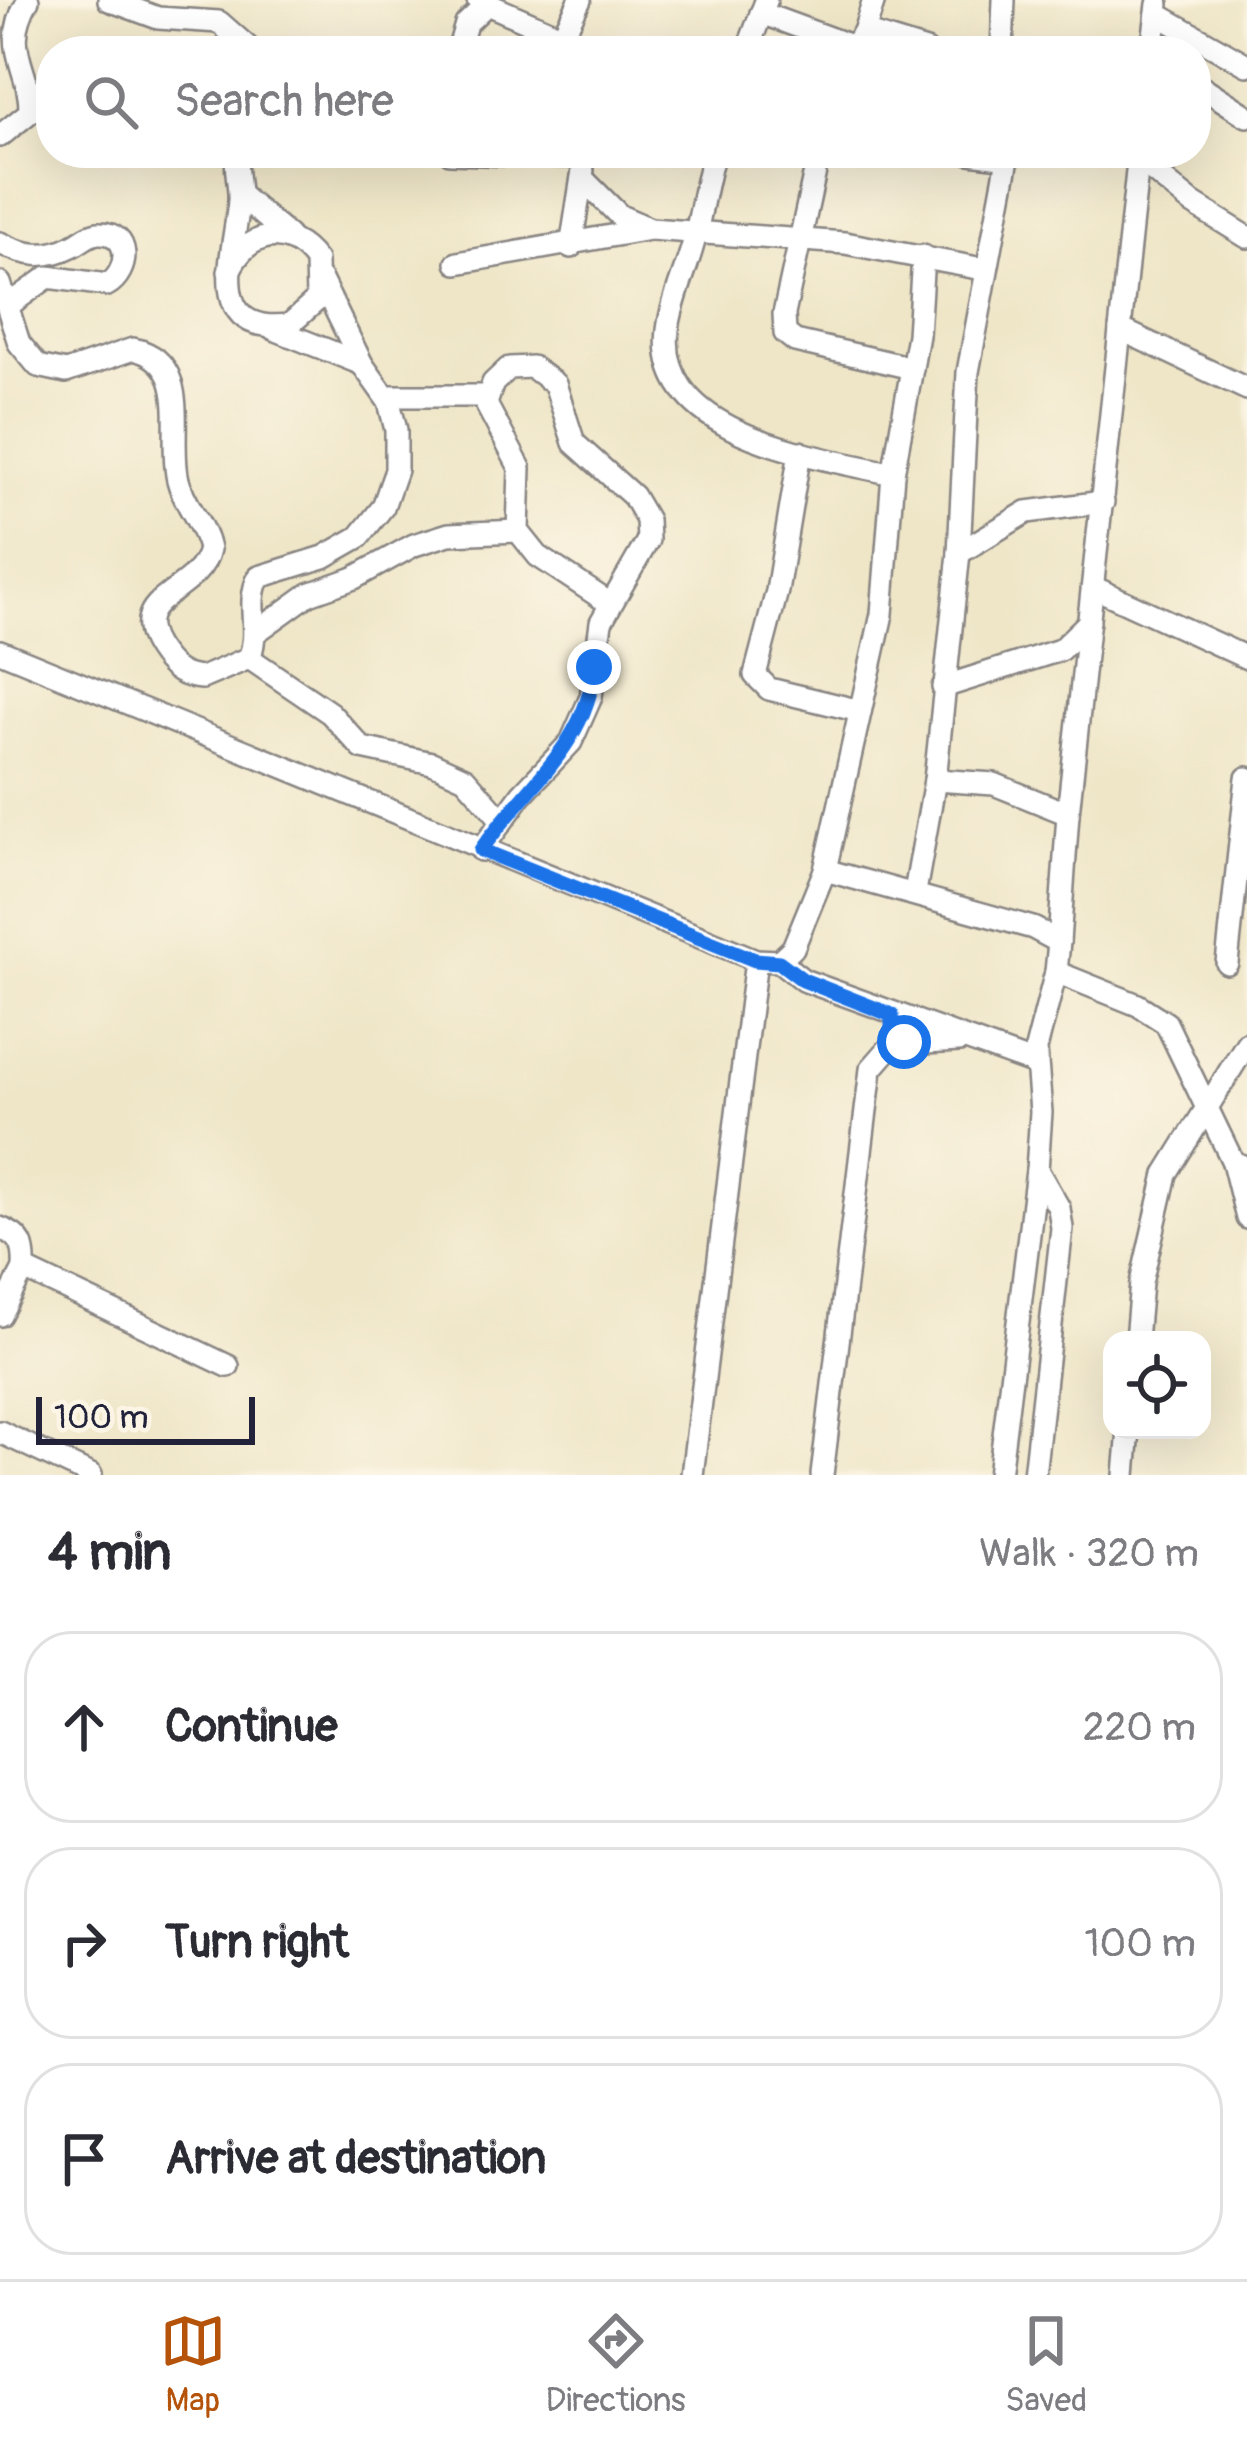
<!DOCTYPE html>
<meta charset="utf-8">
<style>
body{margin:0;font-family:Pangolin,sans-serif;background:#f2f2f3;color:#2b2b33}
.controls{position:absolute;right:36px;bottom:36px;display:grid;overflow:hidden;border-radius:24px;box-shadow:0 12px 48px #0002}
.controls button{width:108px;height:108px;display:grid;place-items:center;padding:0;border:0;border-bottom:3px solid #e1e1e2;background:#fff;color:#2b2b33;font:60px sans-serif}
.scale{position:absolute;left:36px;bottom:30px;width:219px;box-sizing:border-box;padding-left:12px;border:6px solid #22223b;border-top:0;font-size:33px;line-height:42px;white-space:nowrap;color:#22223b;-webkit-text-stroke:9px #fcf5e5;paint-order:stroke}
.stop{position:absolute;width:36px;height:36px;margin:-27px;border:9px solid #1a73e8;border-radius:50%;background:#fff}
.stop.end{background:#1a73e8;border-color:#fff;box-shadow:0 3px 12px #0008}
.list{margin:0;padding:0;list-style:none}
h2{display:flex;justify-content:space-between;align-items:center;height:156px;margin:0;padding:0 48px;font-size:51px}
h2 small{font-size:39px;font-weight:400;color:#7c7c81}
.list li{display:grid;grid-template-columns:78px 1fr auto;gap:36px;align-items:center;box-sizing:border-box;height:192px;margin:0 24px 24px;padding:0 24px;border:3px solid #e1e1e2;border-radius:48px}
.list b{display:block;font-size:45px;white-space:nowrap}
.list em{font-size:39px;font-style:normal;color:#7c7c81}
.icon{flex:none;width:66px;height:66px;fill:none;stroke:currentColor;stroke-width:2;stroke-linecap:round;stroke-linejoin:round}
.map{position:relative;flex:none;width:1247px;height:1475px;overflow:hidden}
.search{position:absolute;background:#fff;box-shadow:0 12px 48px #0002;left:36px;right:36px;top:36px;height:132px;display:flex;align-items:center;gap:30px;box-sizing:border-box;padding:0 42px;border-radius:48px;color:#7c7c81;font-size:45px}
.sheet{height:804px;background:#fff}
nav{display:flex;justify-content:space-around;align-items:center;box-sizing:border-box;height:168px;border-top:3px solid #e1e1e2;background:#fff;font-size:33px;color:#7c7c81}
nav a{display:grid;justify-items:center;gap:6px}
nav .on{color:#b45309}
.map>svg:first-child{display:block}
</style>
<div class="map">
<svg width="1247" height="1475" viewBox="0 0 1247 1475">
<rect width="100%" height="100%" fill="#fcf5e5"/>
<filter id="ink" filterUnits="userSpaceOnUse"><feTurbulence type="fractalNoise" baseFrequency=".00833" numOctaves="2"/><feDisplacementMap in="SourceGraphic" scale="24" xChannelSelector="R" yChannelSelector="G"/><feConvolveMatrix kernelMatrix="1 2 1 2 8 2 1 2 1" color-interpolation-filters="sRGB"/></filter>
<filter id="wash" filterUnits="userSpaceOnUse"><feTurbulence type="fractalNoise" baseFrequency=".004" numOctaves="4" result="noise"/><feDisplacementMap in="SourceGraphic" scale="48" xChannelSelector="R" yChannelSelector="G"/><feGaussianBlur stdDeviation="2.7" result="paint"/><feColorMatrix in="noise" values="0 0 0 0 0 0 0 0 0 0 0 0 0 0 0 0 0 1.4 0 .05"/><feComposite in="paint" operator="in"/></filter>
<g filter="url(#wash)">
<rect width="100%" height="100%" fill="#efe6c8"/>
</g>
<g filter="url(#ink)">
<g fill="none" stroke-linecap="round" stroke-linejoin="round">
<g stroke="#888482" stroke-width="26">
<g id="minor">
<polyline points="109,0 158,18 219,22 252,51"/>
<polyline points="478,0 595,51"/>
<polyline points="761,13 851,46"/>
<polyline points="1157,14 1247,65"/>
<polyline points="864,32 874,0"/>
<polyline points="562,37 580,0"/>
<polyline points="458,51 466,24 487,4"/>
<polyline points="747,51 766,1"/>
<polyline points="849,51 864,32 926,51"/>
<polyline points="1002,51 1004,0"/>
<polyline points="1152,51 1158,4"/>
<polyline points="1196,83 1247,116"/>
<path d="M 0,136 L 30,112 C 31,67 0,50 28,0"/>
<polyline points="450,153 584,157"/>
<path d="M 714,153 C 706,180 702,206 696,233 C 689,266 672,297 668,330 C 655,437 818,456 893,474"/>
<polyline points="819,153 784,314 785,333 795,341 912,368"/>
<polyline points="970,153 1009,158"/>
<polyline points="1138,159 1192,203 1247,237"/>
<polyline points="582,178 620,216 650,229 845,243 983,269"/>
<polyline points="240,195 288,236"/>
<path d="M 0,243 C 25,256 47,259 72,246 C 81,242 88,234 98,233 C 132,231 130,272 107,285 L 48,277 L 9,305"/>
<polyline points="571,247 583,170"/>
<polyline points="457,263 650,229"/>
<path d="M 229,272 C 247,230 289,224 316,261 L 317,300 L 289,325 C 201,335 236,249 239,200 C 240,184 234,169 237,153"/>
<path d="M 0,283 L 19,343 L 38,366 L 66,372 L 133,349 C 195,362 167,436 178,480 C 184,505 204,524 209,549 C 199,597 117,595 162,655 C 173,670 184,677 202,678 L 249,658 C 261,631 245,603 259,577 L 324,557 L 359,537 L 383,507 L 396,470 L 396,430 L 389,402 L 362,364 L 321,280"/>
<polyline points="274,329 362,364"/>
<polyline points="1120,329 1247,389"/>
<polyline points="386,396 488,396"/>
<polyline points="800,452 777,591 755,675 769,689 860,711"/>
<polyline points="959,553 1027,512 1103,502"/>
<polyline points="1093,587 1247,658"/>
<polyline points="255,633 309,594 354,578 414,545 449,534 518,531"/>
<polyline points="0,651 756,960 779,961 793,948 825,870 1033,928 1059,942 1056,972 1138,1005 1166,1023 1233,1162 1247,1168"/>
<polyline points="249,658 330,713 362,748 432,763 465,778 502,820"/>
<polyline points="943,687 1060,650 1089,622"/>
<polyline points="935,780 994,784 1068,814"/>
<polyline points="481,850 522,794 571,742 591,697 601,622 648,540 647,520 633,496 574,443 555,384 532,367 509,368 493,383 486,404 520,468 518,531 538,556 609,603"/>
<polyline points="825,870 882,614 893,474 918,335 923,256"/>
<polyline points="915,892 935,780 959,553 968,372 1009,153"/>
<polyline points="1059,942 1068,814 1139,153"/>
<polyline points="779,961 803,980 1035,1064"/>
<polyline points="1227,963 1247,778"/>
<polyline points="1233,1162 1247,1218"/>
<path d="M 0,1228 C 22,1236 25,1246 24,1269 L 228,1366"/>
<polyline points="0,1315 24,1269"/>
<polyline points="1136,1340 1141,1283 1166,1174 1247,1043"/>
<polyline points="0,1432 91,1475"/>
<polyline points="692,1475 756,960"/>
<polyline points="822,1475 871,1069 892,1045 959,1041"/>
<polyline points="999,1475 1037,1170 1041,1112 1036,1049 1056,972"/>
<polyline points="1034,1475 1062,1228 1059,1208 1037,1170"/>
<polyline points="1125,1475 1129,1430"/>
</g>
</g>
<use href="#minor" stroke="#fff" stroke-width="21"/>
</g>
</g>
<g fill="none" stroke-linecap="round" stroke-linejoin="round" filter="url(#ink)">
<path stroke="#1a73e8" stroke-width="15" d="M 594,667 C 588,745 523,789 481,850 L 755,960 L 779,962 L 803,980 L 892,1015 L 892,1045 L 904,1042"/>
</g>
</svg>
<div class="controls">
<button><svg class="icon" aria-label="locate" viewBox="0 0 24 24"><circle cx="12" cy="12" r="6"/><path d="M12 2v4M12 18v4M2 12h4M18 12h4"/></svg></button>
</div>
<div class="scale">100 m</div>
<div class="stop" style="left:904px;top:1042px"></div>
<div class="stop end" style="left:594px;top:667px"></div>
<div class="search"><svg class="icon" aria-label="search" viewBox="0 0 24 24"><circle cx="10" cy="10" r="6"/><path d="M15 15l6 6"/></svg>Search here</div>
</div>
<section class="sheet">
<h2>4 min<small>Walk · 320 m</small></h2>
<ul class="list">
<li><svg class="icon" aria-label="ahead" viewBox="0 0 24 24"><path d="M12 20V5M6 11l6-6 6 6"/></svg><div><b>Continue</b></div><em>220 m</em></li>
<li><svg class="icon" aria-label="right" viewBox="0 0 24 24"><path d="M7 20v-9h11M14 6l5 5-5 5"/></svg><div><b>Turn right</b></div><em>100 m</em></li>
<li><svg class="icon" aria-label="arrive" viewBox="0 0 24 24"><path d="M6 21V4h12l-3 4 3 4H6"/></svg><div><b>Arrive at destination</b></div></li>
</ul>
</section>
<nav>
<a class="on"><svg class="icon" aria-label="map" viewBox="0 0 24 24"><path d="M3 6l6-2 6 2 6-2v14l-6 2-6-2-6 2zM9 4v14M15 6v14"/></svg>Map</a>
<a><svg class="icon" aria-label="directions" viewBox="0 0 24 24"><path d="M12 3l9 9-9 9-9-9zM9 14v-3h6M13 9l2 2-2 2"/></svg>Directions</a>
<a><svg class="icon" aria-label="saved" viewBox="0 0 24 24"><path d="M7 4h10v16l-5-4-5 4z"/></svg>Saved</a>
</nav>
